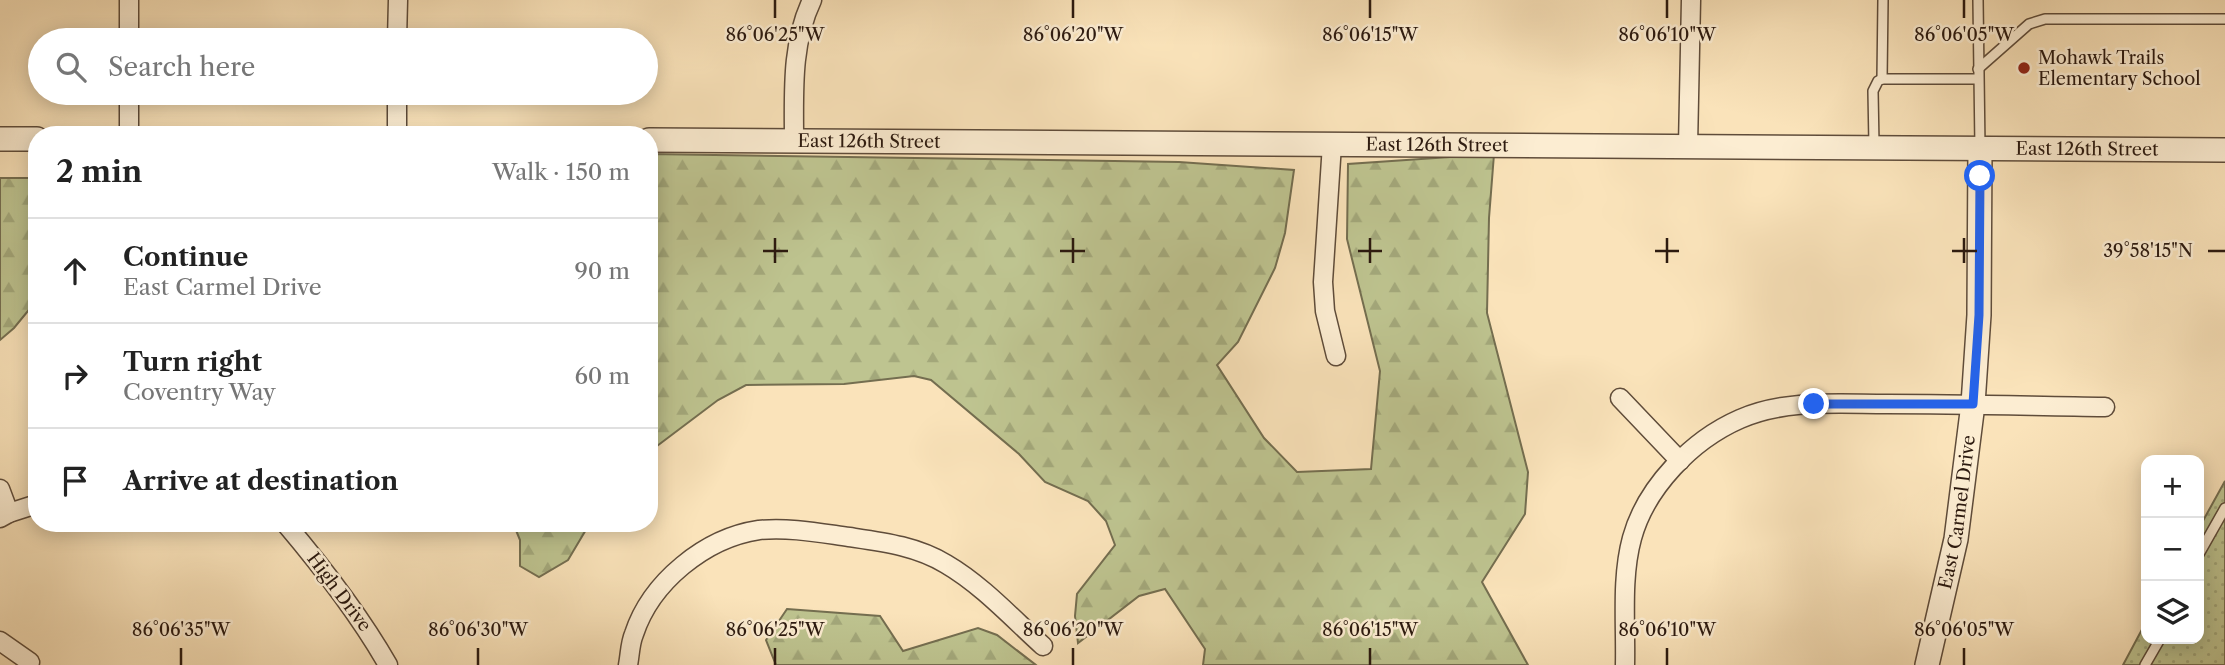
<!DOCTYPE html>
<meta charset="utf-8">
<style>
body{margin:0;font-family:"Libre Caslon Text",serif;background:#f6f6f6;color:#222}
.controls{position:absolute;right:21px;bottom:21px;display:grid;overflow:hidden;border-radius:14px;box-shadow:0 4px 18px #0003}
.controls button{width:63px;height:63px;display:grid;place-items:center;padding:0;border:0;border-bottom:2px solid #e0e0e0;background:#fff;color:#222;font:35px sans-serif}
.stop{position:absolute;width:21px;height:21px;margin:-16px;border:5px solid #2563eb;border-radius:50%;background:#fff}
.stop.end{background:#2563eb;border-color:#fff;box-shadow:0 2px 7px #0008}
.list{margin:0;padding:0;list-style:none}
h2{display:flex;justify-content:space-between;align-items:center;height:91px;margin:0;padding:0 28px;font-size:30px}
h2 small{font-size:23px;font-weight:400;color:#767676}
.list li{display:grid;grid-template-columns:46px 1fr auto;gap:21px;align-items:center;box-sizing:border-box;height:105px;padding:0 28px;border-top:2px solid #e0e0e0}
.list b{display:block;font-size:26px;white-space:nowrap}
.list p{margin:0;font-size:23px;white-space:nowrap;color:#767676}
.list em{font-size:23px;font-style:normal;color:#767676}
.icon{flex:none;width:38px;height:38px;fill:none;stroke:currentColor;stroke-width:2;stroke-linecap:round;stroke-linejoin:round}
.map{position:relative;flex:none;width:2225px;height:665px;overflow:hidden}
.search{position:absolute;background:#fff;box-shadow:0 4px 18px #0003;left:28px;top:28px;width:630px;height:77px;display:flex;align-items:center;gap:18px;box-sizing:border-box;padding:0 24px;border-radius:38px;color:#767676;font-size:26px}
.panel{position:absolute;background:#fff;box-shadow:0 4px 18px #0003;left:28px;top:126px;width:630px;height:406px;border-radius:28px}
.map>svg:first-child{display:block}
</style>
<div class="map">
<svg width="2225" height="665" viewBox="0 0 2225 665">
<defs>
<pattern id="grass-dots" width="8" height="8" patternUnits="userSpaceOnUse" patternTransform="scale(1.75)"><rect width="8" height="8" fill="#bec490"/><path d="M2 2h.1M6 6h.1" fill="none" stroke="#a3a87b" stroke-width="1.8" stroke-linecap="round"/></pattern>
<pattern id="forest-firs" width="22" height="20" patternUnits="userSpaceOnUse" patternTransform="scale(1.75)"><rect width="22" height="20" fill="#bec490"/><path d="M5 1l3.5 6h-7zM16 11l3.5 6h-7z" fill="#a3a87b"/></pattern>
</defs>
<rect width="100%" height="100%" fill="#fae3ba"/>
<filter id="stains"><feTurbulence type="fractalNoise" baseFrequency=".00286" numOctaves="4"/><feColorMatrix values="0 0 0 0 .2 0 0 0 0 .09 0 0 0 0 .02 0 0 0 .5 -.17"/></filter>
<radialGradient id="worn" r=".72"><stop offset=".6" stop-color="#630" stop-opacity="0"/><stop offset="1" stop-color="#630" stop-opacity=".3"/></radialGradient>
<polygon fill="url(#grass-dots)" stroke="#746e50" stroke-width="2" points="2225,481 2225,665 2123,665 2146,622 2146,639 2199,639 2199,528"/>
<g fill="url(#forest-firs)" stroke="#746e50" stroke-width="2">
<polygon points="649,154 1179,162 1294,170 1285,233 1275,268 1238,342 1217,365 1264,438 1297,472 1371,469 1380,371 1347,239 1348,164 1494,154 1489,218 1487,313 1528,472 1525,514 1482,582 1528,665 1203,665 1205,649 1165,589 1139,596 1078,643 1075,616 1077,594 1115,545 1106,521 1088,501 1045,482 1019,454 931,380 914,376 844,384 746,385 718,400 649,452"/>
<polygon points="0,178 37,178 37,305 32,306 14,328 0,340"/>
<polygon points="513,523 590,523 568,560 539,577 520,566 520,540"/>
<polygon points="787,609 880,616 903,651 978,628 997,635 1036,665 776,665 766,640"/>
</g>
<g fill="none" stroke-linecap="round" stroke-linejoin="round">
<g stroke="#5f4c3a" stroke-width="12">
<g id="service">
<polyline points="1978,0 1980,148"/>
<polyline points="1978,69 2029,24 2045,19 2225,19"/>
<polyline points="1882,79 1883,0"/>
<polyline points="1874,145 1873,91 1878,81 1882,79 1978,79"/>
<polyline points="2199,554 2225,508"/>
<polyline points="2145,665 2160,639"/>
</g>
</g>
<g stroke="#5f4c3a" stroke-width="21">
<g id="minor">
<polyline points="129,0 129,40"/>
<polyline points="397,40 398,0"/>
<polyline points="129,135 129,93"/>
<polyline points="397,135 397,93"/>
<path d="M 794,140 C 794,92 791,44 812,0"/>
<polyline points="1332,144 1323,282 1325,311 1336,356"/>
<polyline points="1688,146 1691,0"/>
<polyline points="1620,398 1680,461"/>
<polyline points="0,489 9,513"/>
<polyline points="0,518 9,513 37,504"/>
<path d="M 285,523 C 323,568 359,614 388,665"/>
<polyline points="0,641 30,662"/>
<path d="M 628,665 C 630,655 630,643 634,634 C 651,582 705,538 759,530 C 789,527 820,533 849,537 C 883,542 916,546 946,564 C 982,585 1012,618 1043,646"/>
<path d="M 1625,665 C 1626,624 1621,578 1632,538 C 1646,487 1692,440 1740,419 C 1785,399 1838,404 1887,404 C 1960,404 2032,406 2105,407"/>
</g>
</g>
<g stroke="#5f4c3a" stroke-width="26">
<g id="tertiary">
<polyline points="0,139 37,139"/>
<path id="s1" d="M 649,140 L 2225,150"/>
<path id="s2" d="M 1927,665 L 1956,539 L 1973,404 L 1979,315 L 1980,148"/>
</g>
</g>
<use href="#service" stroke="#fcedd2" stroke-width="9"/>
<use href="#minor" stroke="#fcedd2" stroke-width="18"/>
<use href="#tertiary" stroke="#fcedd2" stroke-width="23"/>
</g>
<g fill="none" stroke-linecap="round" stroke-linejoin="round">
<polyline stroke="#2563eb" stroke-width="9" points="1814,404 1973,404 1979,315 1980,176"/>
</g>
<path fill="none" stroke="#2b190f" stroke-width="2.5" d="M 775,0 L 775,18M 1073,0 L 1073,18M 1370,0 L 1370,18M 1667,0 L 1667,18M 1964,0 L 1964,18M 775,238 L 775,263M 1073,238 L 1073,263M 1370,238 L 1370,263M 1667,238 L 1667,263M 1964,238 L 1964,263M 763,251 L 788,251M 1060,251 L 1085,251M 1358,251 L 1382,251M 1655,251 L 1679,251M 1952,251 L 1977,251M 2208,251 L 2225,251M 181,648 L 181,665M 478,648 L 478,665M 775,648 L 775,665M 1073,648 L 1073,665M 1370,648 L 1370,665M 1667,648 L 1667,665M 1964,648 L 1964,665"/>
<circle fill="#8f2418" stroke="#fcedd2" stroke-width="2.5" cx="2024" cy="68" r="7"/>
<g text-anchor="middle" stroke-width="5" stroke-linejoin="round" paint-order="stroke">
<g font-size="18" fill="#2b190f" stroke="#fcedd2" text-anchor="start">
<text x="2038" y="64">Mohawk Trails<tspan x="2038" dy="21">Elementary School</tspan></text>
</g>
<g font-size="18" fill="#2b190f" stroke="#fcedd2">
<text dy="6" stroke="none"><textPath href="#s1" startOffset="220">East 126th Street</textPath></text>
<text dy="6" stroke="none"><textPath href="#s1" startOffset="788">East 126th Street</textPath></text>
<text dy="6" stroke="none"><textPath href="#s1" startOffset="1438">East 126th Street</textPath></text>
<text dy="6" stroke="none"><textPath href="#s2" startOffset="156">East Carmel Drive</textPath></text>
<text transform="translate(339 592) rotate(53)" y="6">High Drive</text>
</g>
</g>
<g font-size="18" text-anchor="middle" fill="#2b190f" stroke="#fcedd2" stroke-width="5" stroke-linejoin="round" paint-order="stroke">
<text x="775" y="41">86°06'25"W</text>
<text x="1073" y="41">86°06'20"W</text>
<text x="1370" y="41">86°06'15"W</text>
<text x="1667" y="41">86°06'10"W</text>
<text x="1964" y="41">86°06'05"W</text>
<text x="2148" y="257">39°58'15"N</text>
<text x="181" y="636">86°06'35"W</text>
<text x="478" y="636">86°06'30"W</text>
<text x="775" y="636">86°06'25"W</text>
<text x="1073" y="636">86°06'20"W</text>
<text x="1370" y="636">86°06'15"W</text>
<text x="1667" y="636">86°06'10"W</text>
<text x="1964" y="636">86°06'05"W</text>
</g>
<rect width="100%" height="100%" filter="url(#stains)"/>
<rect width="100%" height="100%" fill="url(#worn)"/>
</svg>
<div class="controls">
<button>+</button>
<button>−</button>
<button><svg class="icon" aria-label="layers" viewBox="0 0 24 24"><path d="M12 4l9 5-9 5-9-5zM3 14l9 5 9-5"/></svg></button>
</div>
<div class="stop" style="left:1980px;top:176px"></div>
<div class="stop end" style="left:1814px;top:404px"></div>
<div class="search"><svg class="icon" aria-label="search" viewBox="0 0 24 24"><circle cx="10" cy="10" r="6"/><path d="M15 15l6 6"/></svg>Search here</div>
<section class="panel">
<h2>2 min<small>Walk · 150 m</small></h2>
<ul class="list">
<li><svg class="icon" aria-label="ahead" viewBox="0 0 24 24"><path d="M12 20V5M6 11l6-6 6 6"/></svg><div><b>Continue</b><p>East Carmel Drive</p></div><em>90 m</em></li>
<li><svg class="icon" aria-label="right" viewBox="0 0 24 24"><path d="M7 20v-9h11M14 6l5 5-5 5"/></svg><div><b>Turn right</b><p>Coventry Way</p></div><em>60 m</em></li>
<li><svg class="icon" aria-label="arrive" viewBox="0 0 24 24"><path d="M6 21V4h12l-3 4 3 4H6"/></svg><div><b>Arrive at destination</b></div></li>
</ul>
</section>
</div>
